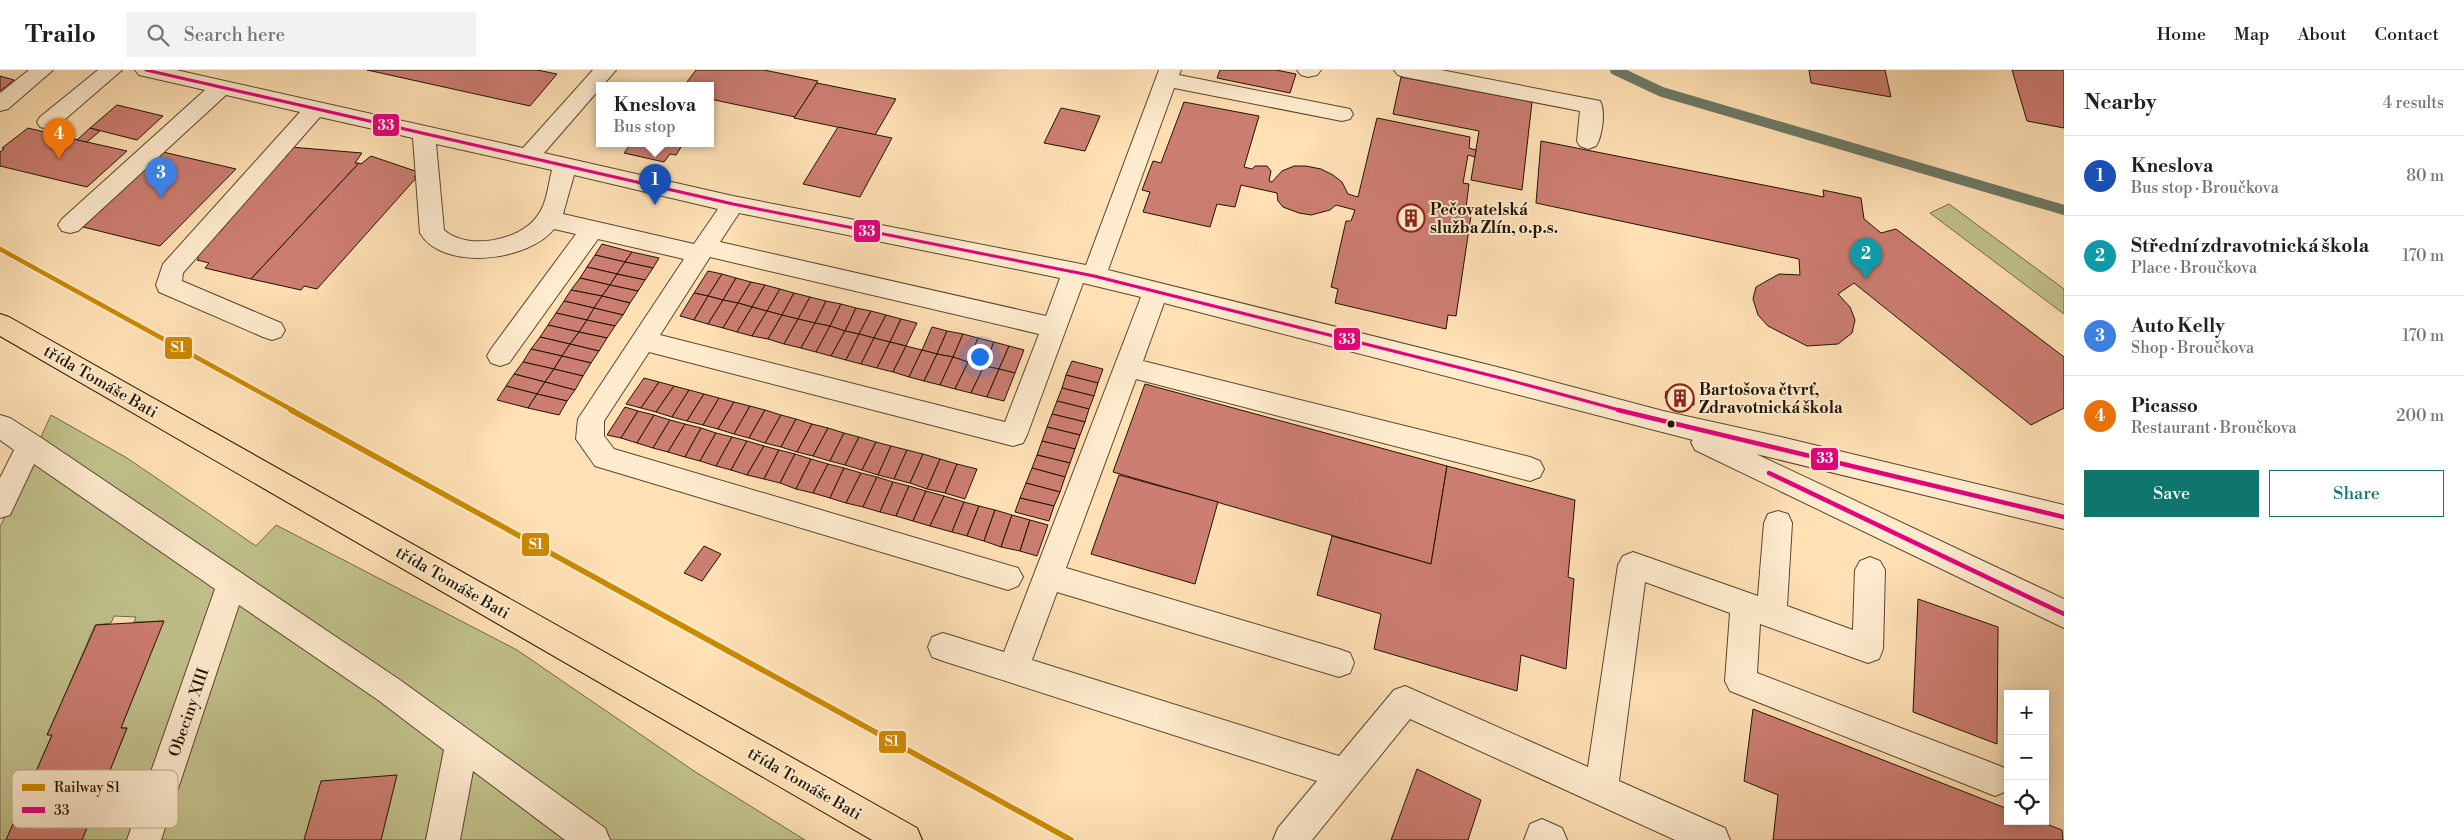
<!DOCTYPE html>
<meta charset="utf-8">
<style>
body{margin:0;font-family:"Libre Bodoni",serif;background:#f2f2f2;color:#202124}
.controls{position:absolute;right:15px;bottom:15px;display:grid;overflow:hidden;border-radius:0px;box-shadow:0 2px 12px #0003}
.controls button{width:45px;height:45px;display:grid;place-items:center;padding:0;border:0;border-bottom:1px solid #e0e0e0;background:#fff;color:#202124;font:25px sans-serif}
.you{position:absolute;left:979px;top:286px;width:18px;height:18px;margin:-12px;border:4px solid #fff;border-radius:50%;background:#1a73e8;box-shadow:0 0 0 8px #1a73e833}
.badge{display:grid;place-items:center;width:32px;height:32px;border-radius:50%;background:#0f766e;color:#fff;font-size:16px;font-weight:700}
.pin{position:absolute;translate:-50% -41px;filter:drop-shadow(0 1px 2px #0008)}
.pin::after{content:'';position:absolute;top:26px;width:18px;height:15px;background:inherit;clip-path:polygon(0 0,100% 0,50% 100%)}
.popup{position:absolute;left:596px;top:12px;width:118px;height:65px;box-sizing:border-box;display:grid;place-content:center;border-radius:0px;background:#fff;filter:drop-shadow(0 1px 4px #0005);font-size:16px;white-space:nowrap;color:#757577}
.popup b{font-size:19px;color:#202124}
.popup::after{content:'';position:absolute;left:50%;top:100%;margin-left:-10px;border:10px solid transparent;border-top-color:#fff}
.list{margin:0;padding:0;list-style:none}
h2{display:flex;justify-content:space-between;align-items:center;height:65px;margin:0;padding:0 20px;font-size:21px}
h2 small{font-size:16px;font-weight:400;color:#757577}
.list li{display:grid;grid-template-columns:32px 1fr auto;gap:15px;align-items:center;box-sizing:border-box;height:80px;padding:0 20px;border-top:1px solid #e0e0e0}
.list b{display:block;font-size:19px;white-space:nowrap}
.list p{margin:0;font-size:16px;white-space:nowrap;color:#757577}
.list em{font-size:16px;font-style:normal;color:#757577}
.actions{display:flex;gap:10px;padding:15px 20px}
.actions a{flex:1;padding:11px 0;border:1px solid #0f766e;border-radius:0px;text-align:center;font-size:18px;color:#0f766e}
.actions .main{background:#0f766e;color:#fff}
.icon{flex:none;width:28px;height:28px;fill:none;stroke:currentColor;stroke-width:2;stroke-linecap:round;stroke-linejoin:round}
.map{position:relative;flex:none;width:2064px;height:770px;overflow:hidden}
header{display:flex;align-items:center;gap:30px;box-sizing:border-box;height:70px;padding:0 25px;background:#fff;border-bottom:1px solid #e0e0e0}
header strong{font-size:24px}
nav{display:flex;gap:28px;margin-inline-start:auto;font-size:18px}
.search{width:350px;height:45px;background:#f2f2f2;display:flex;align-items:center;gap:12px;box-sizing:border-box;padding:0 18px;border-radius:0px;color:#757577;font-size:19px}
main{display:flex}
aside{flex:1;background:#fff}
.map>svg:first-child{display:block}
</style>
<header>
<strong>Trailo</strong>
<div class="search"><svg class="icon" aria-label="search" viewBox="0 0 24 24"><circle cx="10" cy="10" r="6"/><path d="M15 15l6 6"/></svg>Search here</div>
<nav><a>Home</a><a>Map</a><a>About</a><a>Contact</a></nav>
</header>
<main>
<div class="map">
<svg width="2064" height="770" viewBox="0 0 2064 770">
<rect width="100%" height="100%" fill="#ffe1b5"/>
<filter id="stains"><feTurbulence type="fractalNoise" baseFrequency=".004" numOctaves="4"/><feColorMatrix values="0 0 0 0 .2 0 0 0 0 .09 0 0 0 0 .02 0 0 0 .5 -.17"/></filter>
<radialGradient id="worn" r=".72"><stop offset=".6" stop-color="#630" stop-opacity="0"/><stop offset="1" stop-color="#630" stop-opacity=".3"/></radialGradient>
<g fill="#c2c28c" stroke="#726a46">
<polygon points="1949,134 2064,219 2064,244 1930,143"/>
<polygon points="51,345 127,388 256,476 276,455 517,580 694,701 805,770 82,770 127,658 121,658 163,551 134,552 136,547 114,546 111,553 95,555 48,664 52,665 6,770 0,770 0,457"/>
</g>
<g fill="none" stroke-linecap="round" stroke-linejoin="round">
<polyline stroke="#6e7a66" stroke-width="10" points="1615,0 1662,22 2064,140"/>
</g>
<g fill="#cd7e72" stroke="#221300">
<polygon points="367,0 537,0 557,4 530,36"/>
<polygon points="696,0 764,0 818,11 795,47 710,29 710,16 684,16"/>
<polygon points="1220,0 1276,0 1296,4 1290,23 1217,8"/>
<polygon points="1809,0 1885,0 1891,27 1811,13"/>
<polygon points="2012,0 2064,0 2064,58 2027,51"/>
<polygon points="0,6 14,10 0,21"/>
<polygon points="1401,7 1532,32 1522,120 1471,110 1479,61 1393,44"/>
<polygon points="817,13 896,29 875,65 794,48"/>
<polygon points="1184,32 1259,46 1244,97 1252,99 1255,96 1267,96 1271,101 1269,111 1272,112 1282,101 1294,96 1306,96 1321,99 1333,105 1342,112 1348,124 1358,127 1377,48 1470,67 1469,78 1476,80 1475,87 1468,85 1463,113 1469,114 1466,138 1472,139 1456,246 1448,245 1446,259 1335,233 1338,219 1331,217 1346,151 1351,151 1355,140 1336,135 1330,140 1311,145 1299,143 1283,137 1278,131 1277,123 1241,115 1235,137 1217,134 1210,157 1143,142 1150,122 1142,120 1153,91 1161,93"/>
<polygon points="117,35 163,46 137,70 90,58"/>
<polygon points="1061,38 1100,46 1085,81 1044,73"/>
<polygon points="838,57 892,68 860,127 803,114"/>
<polygon points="28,58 87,72 127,81 87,117 0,96 0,82 4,79 2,78"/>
<polygon points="90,58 100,61 87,72 77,70"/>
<polygon points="1541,71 1824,127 1823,120 1861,128 1864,149 1881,163 1896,159 2064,287 2064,338 2031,355 1854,213 1838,224 1850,237 1855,250 1852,263 1838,274 1807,276 1768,256 1758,245 1753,229 1756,217 1779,204 1800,205 1799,189 1536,133"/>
<polygon points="624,74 683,74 676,85 670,84 664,92 624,83 630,75"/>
<polygon points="290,77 362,83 355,93 359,93 251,209 205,198 209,193 197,190 199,188 195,187 220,162"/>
<polygon points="163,82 236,99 160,176 83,157"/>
<polygon points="371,86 418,102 414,107 417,107 317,219 304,216 301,220 251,209 359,93 361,94"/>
<polygon points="602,174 632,182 625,192 595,185"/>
<polygon points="632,182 659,188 653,198 625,192"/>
<polygon points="595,185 625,192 617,204 587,197"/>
<polygon points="625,192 653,198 645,210 617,204"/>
<polygon points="587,197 617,204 610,215 580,208"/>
<polygon points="708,201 722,204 708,226 694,223"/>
<polygon points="617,204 645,210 638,221 610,215"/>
<polygon points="722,204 736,208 723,230 708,226"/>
<polygon points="580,208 610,215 602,226 571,220"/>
<polygon points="736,208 751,212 738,233 723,230"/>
<polygon points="751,212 765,215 752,237 738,233"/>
<polygon points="610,215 638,221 630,233 602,226"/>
<polygon points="765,215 780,219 767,241 752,237"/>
<polygon points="780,219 794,223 782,245 767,241"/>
<polygon points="571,220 602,226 594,238 564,231"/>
<polygon points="694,223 708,226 694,250 680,246"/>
<polygon points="794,223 810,227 798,249 782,245"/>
<polygon points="602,226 630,233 623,245 594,238"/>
<polygon points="708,226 723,230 708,254 694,250"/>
<polygon points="810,227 826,231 815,253 798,249"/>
<polygon points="723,230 738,233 723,258 708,254"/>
<polygon points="564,231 594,238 587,250 556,243"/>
<polygon points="826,231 841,234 830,256 815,253"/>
<polygon points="738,233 752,237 737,262 723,258"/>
<polygon points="841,234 856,238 845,261 830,256"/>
<polygon points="752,237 767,241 752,266 737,262"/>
<polygon points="594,238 623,245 615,256 587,250"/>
<polygon points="856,238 871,241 859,264 845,261"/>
<polygon points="767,241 782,245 768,269 752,266"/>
<polygon points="871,241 886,245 874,268 859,264"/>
<polygon points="556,243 587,250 579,262 548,255"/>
<polygon points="782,245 798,249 784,274 768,269"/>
<polygon points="886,245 901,249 890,272 874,268"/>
<polygon points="798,249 815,253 801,278 784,274"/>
<polygon points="901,249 917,253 906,276 890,272"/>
<polygon points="587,250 615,256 607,268 579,262"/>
<polygon points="815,253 830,256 816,282 801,278"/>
<polygon points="548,255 579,262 570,274 540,267"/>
<polygon points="830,256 845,261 831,286 816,282"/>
<polygon points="932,257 947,261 937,284 922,280"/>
<polygon points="845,261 859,264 846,290 831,286"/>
<polygon points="947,261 963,264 953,287 937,284"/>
<polygon points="579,262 607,268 599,281 570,274"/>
<polygon points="859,264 874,268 861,294 846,290"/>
<polygon points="963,264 978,268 968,292 953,287"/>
<polygon points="540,267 570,274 562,286 531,279"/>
<polygon points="874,268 890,272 877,298 861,294"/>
<polygon points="978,268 994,272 984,296 968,292"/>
<polygon points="890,272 906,276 893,302 877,298"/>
<polygon points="994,272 1009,276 999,299 984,296"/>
<polygon points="570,274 599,281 591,293 562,286"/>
<polygon points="906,276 922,280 909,307 893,302"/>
<polygon points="1009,276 1024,280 1015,303 999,299"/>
<polygon points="531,279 562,286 554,299 523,292"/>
<polygon points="922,280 937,284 924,311 909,307"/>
<polygon points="937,284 953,287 940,315 924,311"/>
<polygon points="562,286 591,293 583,306 554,299"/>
<polygon points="953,287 968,292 955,319 940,315"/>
<polygon points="1072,291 1103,299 1098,313 1066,305"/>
<polygon points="523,292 554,299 545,312 514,304"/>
<polygon points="968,292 984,296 971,323 955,319"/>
<polygon points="984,296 999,299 987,327 971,323"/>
<polygon points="554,299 583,306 575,320 545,312"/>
<polygon points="999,299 1015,303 1004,331 987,327"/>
<polygon points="514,304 545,312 537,324 506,316"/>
<polygon points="1066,305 1098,313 1094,326 1062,318"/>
<polygon points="644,308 659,312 641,338 626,334"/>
<polygon points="545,312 575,320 567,331 537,324"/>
<polygon points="659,312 674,316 656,342 641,338"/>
<polygon points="1145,314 1447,396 1431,494 1113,402"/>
<polygon points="506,316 537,324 528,338 497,330"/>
<polygon points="674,316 689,320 672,347 656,342"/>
<polygon points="1062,318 1094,326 1089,339 1057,331"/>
<polygon points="689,320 704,324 687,351 672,347"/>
<polygon points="1666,321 1694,328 1694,335 1665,328"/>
<polygon points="537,324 567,331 559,345 528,338"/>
<polygon points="704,324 719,328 703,355 687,351"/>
<polygon points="719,328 734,332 718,359 703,355"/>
<polygon points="1057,331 1089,339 1085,352 1052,344"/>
<polygon points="734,332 750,336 734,364 718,359"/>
<polygon points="750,336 765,340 749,368 734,364"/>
<polygon points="625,337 638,341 621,368 607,365"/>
<polygon points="765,340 781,345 765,373 749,368"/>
<polygon points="638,341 654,345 637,373 621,368"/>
<polygon points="1052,344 1085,352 1080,365 1047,357"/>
<polygon points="654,345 670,350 653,378 637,373"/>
<polygon points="781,345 796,349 781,377 765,373"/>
<polygon points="796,349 812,354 797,382 781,377"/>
<polygon points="670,350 685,354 668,382 653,378"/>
<polygon points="685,354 701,358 685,387 668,382"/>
<polygon points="812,354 828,358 813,386 797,382"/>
<polygon points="1047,357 1080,365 1075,379 1042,371"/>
<polygon points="701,358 716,363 700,391 685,387"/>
<polygon points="828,358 844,363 830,391 813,386"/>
<polygon points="716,363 732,367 716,396 700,391"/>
<polygon points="844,363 859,367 845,395 830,391"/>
<polygon points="732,367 747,371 731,400 716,396"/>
<polygon points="859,367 876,372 862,400 845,395"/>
<polygon points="747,371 764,376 747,405 731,400"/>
<polygon points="1042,371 1075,379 1070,393 1037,385"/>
<polygon points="876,372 891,376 878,405 862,400"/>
<polygon points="764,376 779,380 764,409 747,405"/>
<polygon points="891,376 907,380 894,409 878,405"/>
<polygon points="779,380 795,384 780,413 764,409"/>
<polygon points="907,380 923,384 910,413 894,409"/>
<polygon points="795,384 811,389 796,419 780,413"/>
<polygon points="923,384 940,389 927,419 910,413"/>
<polygon points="1037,385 1070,393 1065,407 1032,398"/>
<polygon points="811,389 828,394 813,423 796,419"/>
<polygon points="940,389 957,394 945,423 927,419"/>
<polygon points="828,394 844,398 830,428 813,423"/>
<polygon points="957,394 977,399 965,429 945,423"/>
<polygon points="1447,396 1575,430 1568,507 1574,509 1566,599 1521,585 1517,621 1374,579 1381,544 1317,525 1332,466 1431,494"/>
<polygon points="844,398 861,403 846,433 830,428"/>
<polygon points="1032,398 1065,407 1060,422 1026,413"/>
<polygon points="861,403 877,407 863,437 846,433"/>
<polygon points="1119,405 1218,432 1195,514 1091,484"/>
<polygon points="877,407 893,412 880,442 863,437"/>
<polygon points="893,412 909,416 896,446 880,442"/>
<polygon points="1026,413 1060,422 1054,436 1020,428"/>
<polygon points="909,416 926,421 913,451 896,446"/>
<polygon points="926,421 944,426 930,456 913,451"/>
<polygon points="944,426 964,432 952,462 930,456"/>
<polygon points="1020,428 1054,436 1049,451 1015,442"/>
<polygon points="964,432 979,436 967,466 952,462"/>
<polygon points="979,436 995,440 984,471 967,466"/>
<polygon points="995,440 1012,445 1001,477 984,471"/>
<polygon points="1012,445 1030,450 1020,481 1001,477"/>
<polygon points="1030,450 1048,455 1037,486 1020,481"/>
<polygon points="704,476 721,484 702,511 684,503"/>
<polygon points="1918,529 1998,557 1997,674 1913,642"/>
<polygon points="164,551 121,658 127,658 82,770 6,770 52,665 47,665 96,555"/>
<polygon points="1753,639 2008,739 2008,751 2039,751 2062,760 2063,770 1773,770 1778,725 1744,711"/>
<polygon points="1417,699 1481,730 1468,770 1391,770"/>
<polygon points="397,705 381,770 304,770 321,711"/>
</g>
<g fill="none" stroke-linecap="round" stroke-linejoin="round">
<g stroke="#59462d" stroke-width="2">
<g id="minor">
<polygon points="29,0 53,0 8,39 0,41 0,23"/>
<polygon points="98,0 122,0 56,57 48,59 40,57 37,52 40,47"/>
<path d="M 135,0 L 176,0 L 523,78 L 593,0 L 616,0 L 544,83 L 733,126 L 1086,195 L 1159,0 L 1181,0 L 1179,5 L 1350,39 L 1353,44 L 1350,49 L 1342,51 L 1174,18 L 1108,200 L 1505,299 L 1663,341 L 1781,367 L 2064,435 L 2064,459 L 1756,384 L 2064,529 L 2064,558 L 1695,380 L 1691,372 L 1693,370 L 1164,233 L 1143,291 L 1530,387 L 1540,391 L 1544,399 L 1540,407 L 1530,411 L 1136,309 L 1066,498 L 1339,579 L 1350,583 L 1354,593 L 1350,603 L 1339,607 L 1057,522 L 1032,590 L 1339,686 L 1394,620 L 1405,616 L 1588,697 L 1618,495 L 1623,486 L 1633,482 L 1758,526 L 1764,453 L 1768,444 L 1778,441 L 1788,444 L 1792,453 L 1787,536 L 1853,560 L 1855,500 L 1860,491 L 1870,487 L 1880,491 L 1885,500 L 1883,579 L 1879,589 L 1868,593 L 1760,554 L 1757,603 L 1995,694 L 2007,699 L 2008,701 L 2007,721 L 1995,726 L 1730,621 L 1725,611 L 1730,543 L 1645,512 L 1619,711 L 1725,758 L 1730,770 L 1675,770 L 1410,649 L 1312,770 L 1273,770 L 1278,758 L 1317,711 L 943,591 L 932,587 L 928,577 L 932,567 L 943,563 L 1004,582 L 1141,227 L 1083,213 L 1027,365 L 1023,373 L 1013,376 L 649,282 L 604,351 L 604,366 L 614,379 L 1018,498 L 1023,507 L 1018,516 L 1008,520 L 595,396 L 576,369 L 578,349 L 684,189 L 598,169 L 509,293 L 500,296 L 491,293 L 487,286 L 491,279 L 576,164 L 554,159 C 529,191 443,202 420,163 L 413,68 L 320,47 L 183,203 L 182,211 L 281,253 L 285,260 L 281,267 L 272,270 L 263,267 L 159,222 L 156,215 L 163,194 L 300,42 L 226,25 L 78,161 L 70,163 L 62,161 L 58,155 L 62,149 L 205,20 L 139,5 ZM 436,74 L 552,100 C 548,115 547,133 538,145 C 521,171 467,181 444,160 ZM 574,105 L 718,139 L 694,174 L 563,144 ZM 739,143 L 1060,208 L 1046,246 L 720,172 ZM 710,187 L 1039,264 L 1005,352 L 660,265 Z"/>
<polygon points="1297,0 1321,0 1317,5 1308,7 1301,5"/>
<path d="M 1394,0 L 1441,0 L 1600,31 C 1606,41 1602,67 1596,76 L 1588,79 L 1580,76 L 1577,71 L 1580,41 L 1405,7 L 1398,5 Z"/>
<polygon points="0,345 10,348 40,367 400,610 605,758 610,770 565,770 473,701 460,770 426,770 444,680 378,630 239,535 161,770 127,770 215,519 34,394 10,445 0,448 0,408 14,380 0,370"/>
<polygon points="1542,749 1562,758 1567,770 1524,770 1530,754"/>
</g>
</g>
<g stroke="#221300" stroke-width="2">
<polygon id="major" points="0,244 9,247 917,758 922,770 872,770 0,266"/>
</g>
<use href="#minor" fill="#ffeccf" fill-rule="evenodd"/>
<use href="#major" fill="#ffe1b5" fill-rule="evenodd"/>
<g stroke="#ffeccf" stroke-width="6">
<polyline id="bus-1-far1" points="146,0 733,134 1094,206 1505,309 1623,341"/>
</g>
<g stroke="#ffeccf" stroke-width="8">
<g id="bus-1">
<polyline points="1618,340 2064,447"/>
<polyline points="1769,403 2064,544"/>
</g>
</g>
<use href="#bus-1-far1" stroke="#e5007d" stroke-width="3"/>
<use href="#bus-1" stroke="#e5007d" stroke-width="4.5"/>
<g stroke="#ffeccf" stroke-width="8">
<polyline id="rail-1-far1" points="0,179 294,341"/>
</g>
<g stroke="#ffeccf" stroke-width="9">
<polyline id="rail-1" points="291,340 1071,770"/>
</g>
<use href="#rail-1-far1" stroke="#cc8900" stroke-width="4.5"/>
<use href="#rail-1" stroke="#cc8900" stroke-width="5.5"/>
</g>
<defs>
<g id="building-ring" transform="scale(1.4375)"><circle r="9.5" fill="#ffeccf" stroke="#8f2418" stroke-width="1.5"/><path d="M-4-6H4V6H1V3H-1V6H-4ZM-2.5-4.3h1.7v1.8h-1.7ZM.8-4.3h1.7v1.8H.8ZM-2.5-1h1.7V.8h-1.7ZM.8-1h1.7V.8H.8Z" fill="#8f2418"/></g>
</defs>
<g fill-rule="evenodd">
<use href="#building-ring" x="1411" y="148"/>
<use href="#building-ring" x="1680" y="328"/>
</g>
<circle fill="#221300" stroke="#ffeccf" stroke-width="2" cx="1671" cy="354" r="4.5"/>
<g text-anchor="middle" stroke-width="4" stroke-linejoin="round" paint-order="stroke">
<g font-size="16" font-weight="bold" fill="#221300" stroke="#ffeccf" text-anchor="start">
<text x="1430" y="145">Pečovatelská<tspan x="1430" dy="18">služba Zlín, o.p.s.</tspan></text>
<text x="1699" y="325">Bartošova čtvrť,<tspan x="1699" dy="18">Zdravotnická škola</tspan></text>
</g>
<g font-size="16" fill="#221300" stroke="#ffeccf">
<text transform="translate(101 311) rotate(30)" y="6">třída Tomáše Bati</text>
<text transform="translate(453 512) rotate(30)" y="6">třída Tomáše Bati</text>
<text transform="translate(188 642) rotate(-71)" y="6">Obeciny XIII</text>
<text transform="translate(805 713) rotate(30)" y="6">třída Tomáše Bati</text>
</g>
</g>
<rect x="12" y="700" width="166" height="58" rx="8" fill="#ffeccf" stroke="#bdab91" stroke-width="1"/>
<rect x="22" y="714" width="23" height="7" fill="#cc8900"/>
<rect x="22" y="737" width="23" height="6" fill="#e5007d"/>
<g font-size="14" fill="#221300">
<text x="54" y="722">Railway S1</text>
<text x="54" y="745">33</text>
</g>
<g stroke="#ffeccf" stroke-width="2">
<rect x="372" y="43" width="28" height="24" rx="5" fill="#e5007d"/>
<rect x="853" y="149" width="28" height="24" rx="5" fill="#e5007d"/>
<rect x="1333" y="257" width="28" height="24" rx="5" fill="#e5007d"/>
<rect x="164" y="266" width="29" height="24" rx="5" fill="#cc8900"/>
<rect x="1810" y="377" width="29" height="24" rx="5" fill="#e5007d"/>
<rect x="521" y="462" width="29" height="25" rx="5" fill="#cc8900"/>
<rect x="878" y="660" width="29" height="24" rx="5" fill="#cc8900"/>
</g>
<g font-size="14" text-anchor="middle" font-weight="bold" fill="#fff">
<text x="386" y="60">33</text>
<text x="867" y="166">33</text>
<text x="1347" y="274">33</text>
<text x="178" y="282">S1</text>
<text x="1825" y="393">33</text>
<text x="536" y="479">S1</text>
<text x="892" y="676">S1</text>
</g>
<rect width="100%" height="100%" filter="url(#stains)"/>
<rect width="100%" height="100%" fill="url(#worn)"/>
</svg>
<div class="controls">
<button>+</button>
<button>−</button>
<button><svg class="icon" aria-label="locate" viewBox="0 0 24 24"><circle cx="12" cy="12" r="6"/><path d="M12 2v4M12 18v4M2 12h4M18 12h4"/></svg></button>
</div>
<div class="you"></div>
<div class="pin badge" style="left:655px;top:135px;background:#1a4fb4">1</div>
<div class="popup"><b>Kneslova</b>Bus stop</div>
<div class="pin badge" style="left:1866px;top:209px;background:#0f9aa8">2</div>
<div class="pin badge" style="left:161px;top:128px;background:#3f7fe0">3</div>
<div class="pin badge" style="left:59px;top:89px;background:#e8710a">4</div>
</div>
<aside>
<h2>Nearby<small>4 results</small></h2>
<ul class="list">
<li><span class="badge" style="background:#1a4fb4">1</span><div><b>Kneslova</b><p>Bus stop · Broučkova</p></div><em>80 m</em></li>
<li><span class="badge" style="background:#0f9aa8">2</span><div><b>Střední zdravotnická škola</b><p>Place · Broučkova</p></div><em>170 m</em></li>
<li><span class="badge" style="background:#3f7fe0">3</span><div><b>Auto Kelly</b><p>Shop · Broučkova</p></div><em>170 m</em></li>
<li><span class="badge" style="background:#e8710a">4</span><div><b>Picasso</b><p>Restaurant · Broučkova</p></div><em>200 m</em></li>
</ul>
<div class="actions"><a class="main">Save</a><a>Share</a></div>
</aside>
</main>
